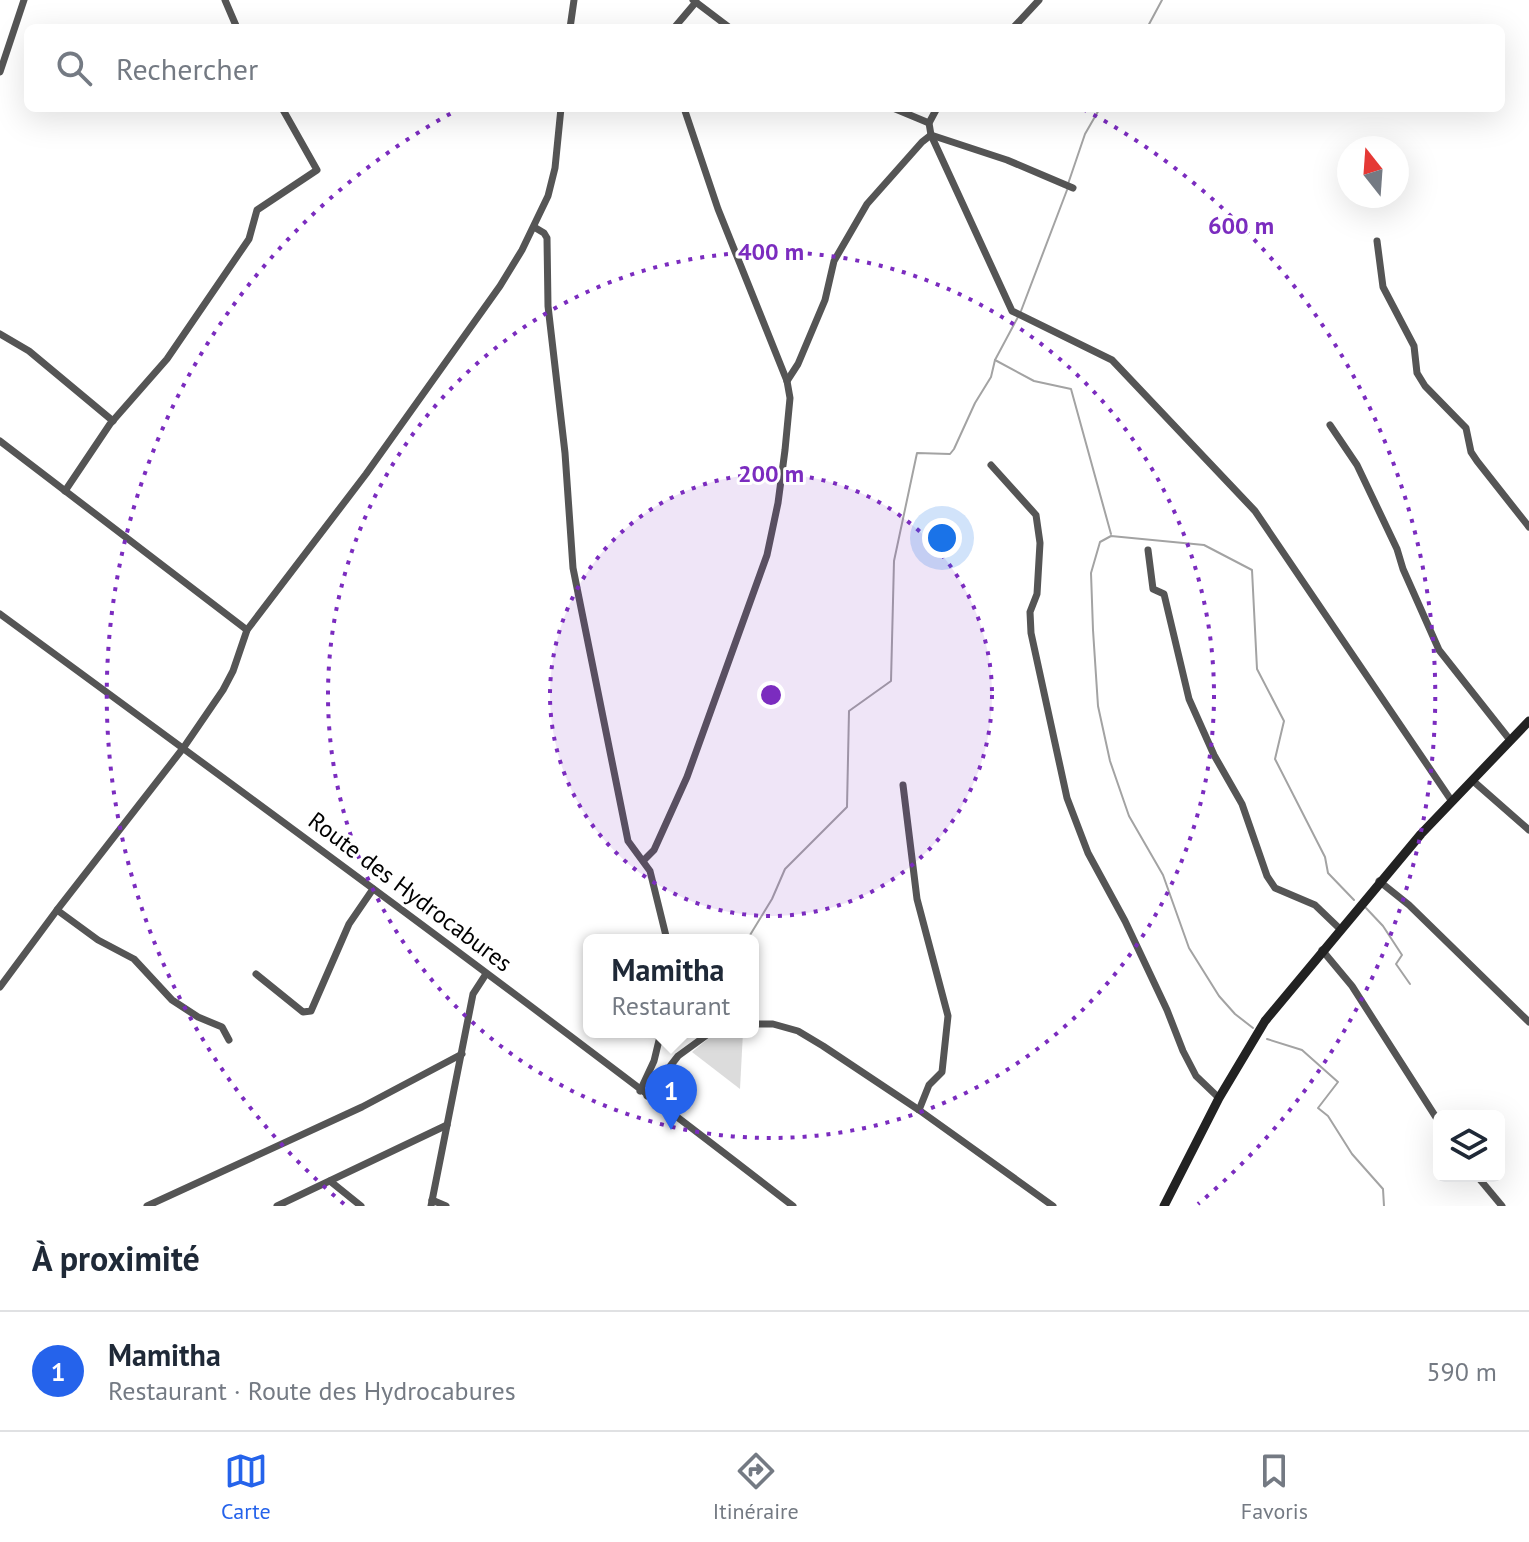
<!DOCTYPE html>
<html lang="fr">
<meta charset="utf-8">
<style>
body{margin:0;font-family:"PT Sans",sans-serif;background:#f6f6f7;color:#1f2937}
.controls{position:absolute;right:24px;bottom:24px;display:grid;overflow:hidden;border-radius:12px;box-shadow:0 8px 32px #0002}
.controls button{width:72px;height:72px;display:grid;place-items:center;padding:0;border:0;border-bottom:2px solid #e0e1e3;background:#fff;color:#1f2937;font:40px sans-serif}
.compass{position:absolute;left:1337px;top:136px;width:72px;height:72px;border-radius:50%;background:#fff;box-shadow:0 8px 32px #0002;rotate:343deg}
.you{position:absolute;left:942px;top:538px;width:28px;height:28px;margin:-20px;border:6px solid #fff;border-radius:50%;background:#1a73e8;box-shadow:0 0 0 12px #1a73e833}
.badge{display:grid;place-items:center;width:52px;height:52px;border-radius:50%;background:#2563eb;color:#fff;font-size:26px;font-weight:700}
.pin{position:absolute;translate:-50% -66px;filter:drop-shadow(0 2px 4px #0008)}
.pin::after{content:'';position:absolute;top:42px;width:28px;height:24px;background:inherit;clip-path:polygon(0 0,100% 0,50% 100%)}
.popup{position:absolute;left:583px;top:934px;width:176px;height:104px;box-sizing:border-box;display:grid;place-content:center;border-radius:12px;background:#fff;filter:drop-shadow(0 2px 6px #0005);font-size:26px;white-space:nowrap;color:#747a83}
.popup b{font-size:30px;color:#1f2937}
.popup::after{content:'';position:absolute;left:50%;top:100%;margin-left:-16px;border:16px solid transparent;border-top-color:#fff}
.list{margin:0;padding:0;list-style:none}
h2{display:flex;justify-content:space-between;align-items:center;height:104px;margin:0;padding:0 32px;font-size:34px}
h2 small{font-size:26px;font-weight:400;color:#747a83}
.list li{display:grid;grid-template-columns:52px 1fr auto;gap:24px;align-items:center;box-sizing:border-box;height:120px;padding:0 32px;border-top:2px solid #e0e1e3}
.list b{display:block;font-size:30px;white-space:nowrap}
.list p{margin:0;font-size:26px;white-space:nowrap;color:#747a83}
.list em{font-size:26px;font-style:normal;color:#747a83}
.icon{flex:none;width:44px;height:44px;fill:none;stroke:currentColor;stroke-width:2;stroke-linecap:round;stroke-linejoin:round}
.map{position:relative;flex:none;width:1529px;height:1206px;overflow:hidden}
.search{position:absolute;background:#fff;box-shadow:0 8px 32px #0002;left:24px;right:24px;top:24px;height:88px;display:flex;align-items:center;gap:20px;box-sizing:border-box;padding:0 28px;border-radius:12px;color:#747a83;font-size:30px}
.sheet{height:224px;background:#fff}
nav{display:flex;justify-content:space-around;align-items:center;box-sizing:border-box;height:112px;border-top:2px solid #e0e1e3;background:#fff;font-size:22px;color:#747a83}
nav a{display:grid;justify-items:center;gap:4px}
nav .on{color:#2563eb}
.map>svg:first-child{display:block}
</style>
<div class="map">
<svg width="1529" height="1206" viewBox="0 0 1529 1206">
<rect width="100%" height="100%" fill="#fff"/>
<polygon fill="#dcdcdc" points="743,1032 740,1089 692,1052 715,1033"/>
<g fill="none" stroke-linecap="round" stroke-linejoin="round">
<g stroke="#a3a3a3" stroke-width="2">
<polyline points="1147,28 1162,0"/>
<polyline points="1068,184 1085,134 1100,108"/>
<polyline points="1021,311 1067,190"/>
<polyline points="1018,317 995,360 1034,381 1071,389 1111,534"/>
<polyline points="1366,908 1383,926 1402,955 1396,964 1410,984"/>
<polyline points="747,940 772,899 785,869 847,807 849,711 891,681 894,561 917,453 950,454 954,449 975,403 991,377 995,360"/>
<polyline points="1253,1028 1235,1014 1219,996 1189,948 1163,875 1129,816 1110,761 1098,706 1093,630 1091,573 1100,542 1111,536 1204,545 1252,570 1257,669 1284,721 1275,759 1325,857 1328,873 1354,900"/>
<polyline points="1267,1039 1302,1050 1338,1082 1318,1108 1328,1116 1352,1154 1383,1189 1384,1206"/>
</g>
<g stroke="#555" stroke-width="7">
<polyline points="225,0 237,28"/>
<polyline points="693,0 730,28"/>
<polyline points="570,28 574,0"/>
<polyline points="674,28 696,2"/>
<polyline points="1013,28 1039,0"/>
<polyline points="0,72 24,0"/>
<polyline points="893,108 929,123"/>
<polyline points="937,108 929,123 931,135 1012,311 1112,360 1255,511 1451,800"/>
<polyline points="534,227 544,233 547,238 548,306 565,453 573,568 628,841 650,871 667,940"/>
<polyline points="1377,241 1383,287 1414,346 1417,373 1425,386 1466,428 1471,452 1477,461 1529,527"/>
<polyline points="0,334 29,351 113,421"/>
<polyline points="787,381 798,364 825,300 834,261 867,204 922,142 931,135 1007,160 1073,188"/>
<polyline points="1330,425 1357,465 1397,549 1403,569 1439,650 1510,740"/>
<polyline points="0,441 247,630"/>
<polyline points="991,465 1036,515 1040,543 1037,594 1030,612 1031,633 1067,798 1088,853 1125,921 1167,1010 1183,1051 1196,1076 1219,1098"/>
<polyline points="65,491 110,424 167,359 249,239 257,210 317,170 282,108"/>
<polyline points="1148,550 1153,589 1164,594 1189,699 1214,755 1242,804 1267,876 1275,888 1315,905 1340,929"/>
<path d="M 0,614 C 266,809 532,1004 793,1206"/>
<polyline points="1472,780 1529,830"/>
<polyline points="903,785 917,899 948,1016 942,1072 929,1085 919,1110"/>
<polyline points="644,860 654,850 687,777 767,555 778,503 785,450 790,398 787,381 718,209 684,108"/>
<polyline points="1379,881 1409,905 1529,1022"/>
<polyline points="57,910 98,940 134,959 172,1000 198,1017 222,1027 229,1040"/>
<polyline points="1322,950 1352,986 1439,1122"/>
<polyline points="256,974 303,1012 311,1011 349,924 373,889"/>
<polyline points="0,987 57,910 184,747 223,690 233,671 247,630 366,474 500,286 522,250 548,196 555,168 561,108"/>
<polyline points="753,1024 773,1024 798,1031 823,1046 919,1110 1053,1206"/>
<polyline points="640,1091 654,1061 661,1032"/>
<polyline points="647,1096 678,1056 711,1032"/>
<polyline points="1477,1176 1502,1206"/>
<polyline points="330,1181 361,1206"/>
<polyline points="432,1200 446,1206"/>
<polyline points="147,1206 362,1107 462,1054"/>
<polyline points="277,1206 447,1125"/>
<polyline points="431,1206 473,994 486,974"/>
</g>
<polyline stroke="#222" stroke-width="9" points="1164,1206 1219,1098 1265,1021 1421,834 1529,721"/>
</g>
<circle cx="771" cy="695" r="221" fill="#7b2cbf" fill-opacity=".12"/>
<g fill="none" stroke="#7b2cbf" stroke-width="4" stroke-dasharray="4 8">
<circle cx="771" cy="695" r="221"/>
<circle cx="771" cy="695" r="443"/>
<path d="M344 1204A664 664 0 0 1 459 109M1083 109A664 664 0 0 1 1198 1204"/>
</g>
<g text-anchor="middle" stroke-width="6" stroke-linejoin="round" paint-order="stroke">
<g font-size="24" fill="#000" stroke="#fff">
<text transform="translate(410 892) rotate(37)" y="8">Route des Hydrocabures</text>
</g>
</g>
<circle cx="771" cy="695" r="12" fill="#7b2cbf" stroke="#fff" stroke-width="4"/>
<g font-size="24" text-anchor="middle" font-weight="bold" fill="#7b2cbf" stroke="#fff" stroke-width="6" stroke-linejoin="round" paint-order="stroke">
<text x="1241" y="234">600 m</text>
<text x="771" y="260">400 m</text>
<text x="771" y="482">200 m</text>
</g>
</svg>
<div class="controls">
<button><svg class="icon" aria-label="layers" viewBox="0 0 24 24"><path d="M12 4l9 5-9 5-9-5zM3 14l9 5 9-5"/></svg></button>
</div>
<svg class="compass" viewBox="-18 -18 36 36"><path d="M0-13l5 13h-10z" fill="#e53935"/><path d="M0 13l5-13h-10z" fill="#747a83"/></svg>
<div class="you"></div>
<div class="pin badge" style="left:671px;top:1130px">1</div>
<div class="popup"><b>Mamitha</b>Restaurant</div>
<div class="search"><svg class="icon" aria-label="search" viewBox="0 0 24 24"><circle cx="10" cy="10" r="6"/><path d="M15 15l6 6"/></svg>Rechercher</div>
</div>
<section class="sheet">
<h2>À proximité<small></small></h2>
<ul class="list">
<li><span class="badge">1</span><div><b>Mamitha</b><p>Restaurant · Route des Hydrocabures</p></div><em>590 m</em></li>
</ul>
</section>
<nav>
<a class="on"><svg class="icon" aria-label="map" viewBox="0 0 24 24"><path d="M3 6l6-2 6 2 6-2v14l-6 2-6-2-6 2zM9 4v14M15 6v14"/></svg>Carte</a>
<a><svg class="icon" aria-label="directions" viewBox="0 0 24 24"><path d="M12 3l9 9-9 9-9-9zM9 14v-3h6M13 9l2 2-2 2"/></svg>Itinéraire</a>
<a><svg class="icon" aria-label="saved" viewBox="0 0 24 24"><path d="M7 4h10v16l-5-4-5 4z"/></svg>Favoris</a>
</nav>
